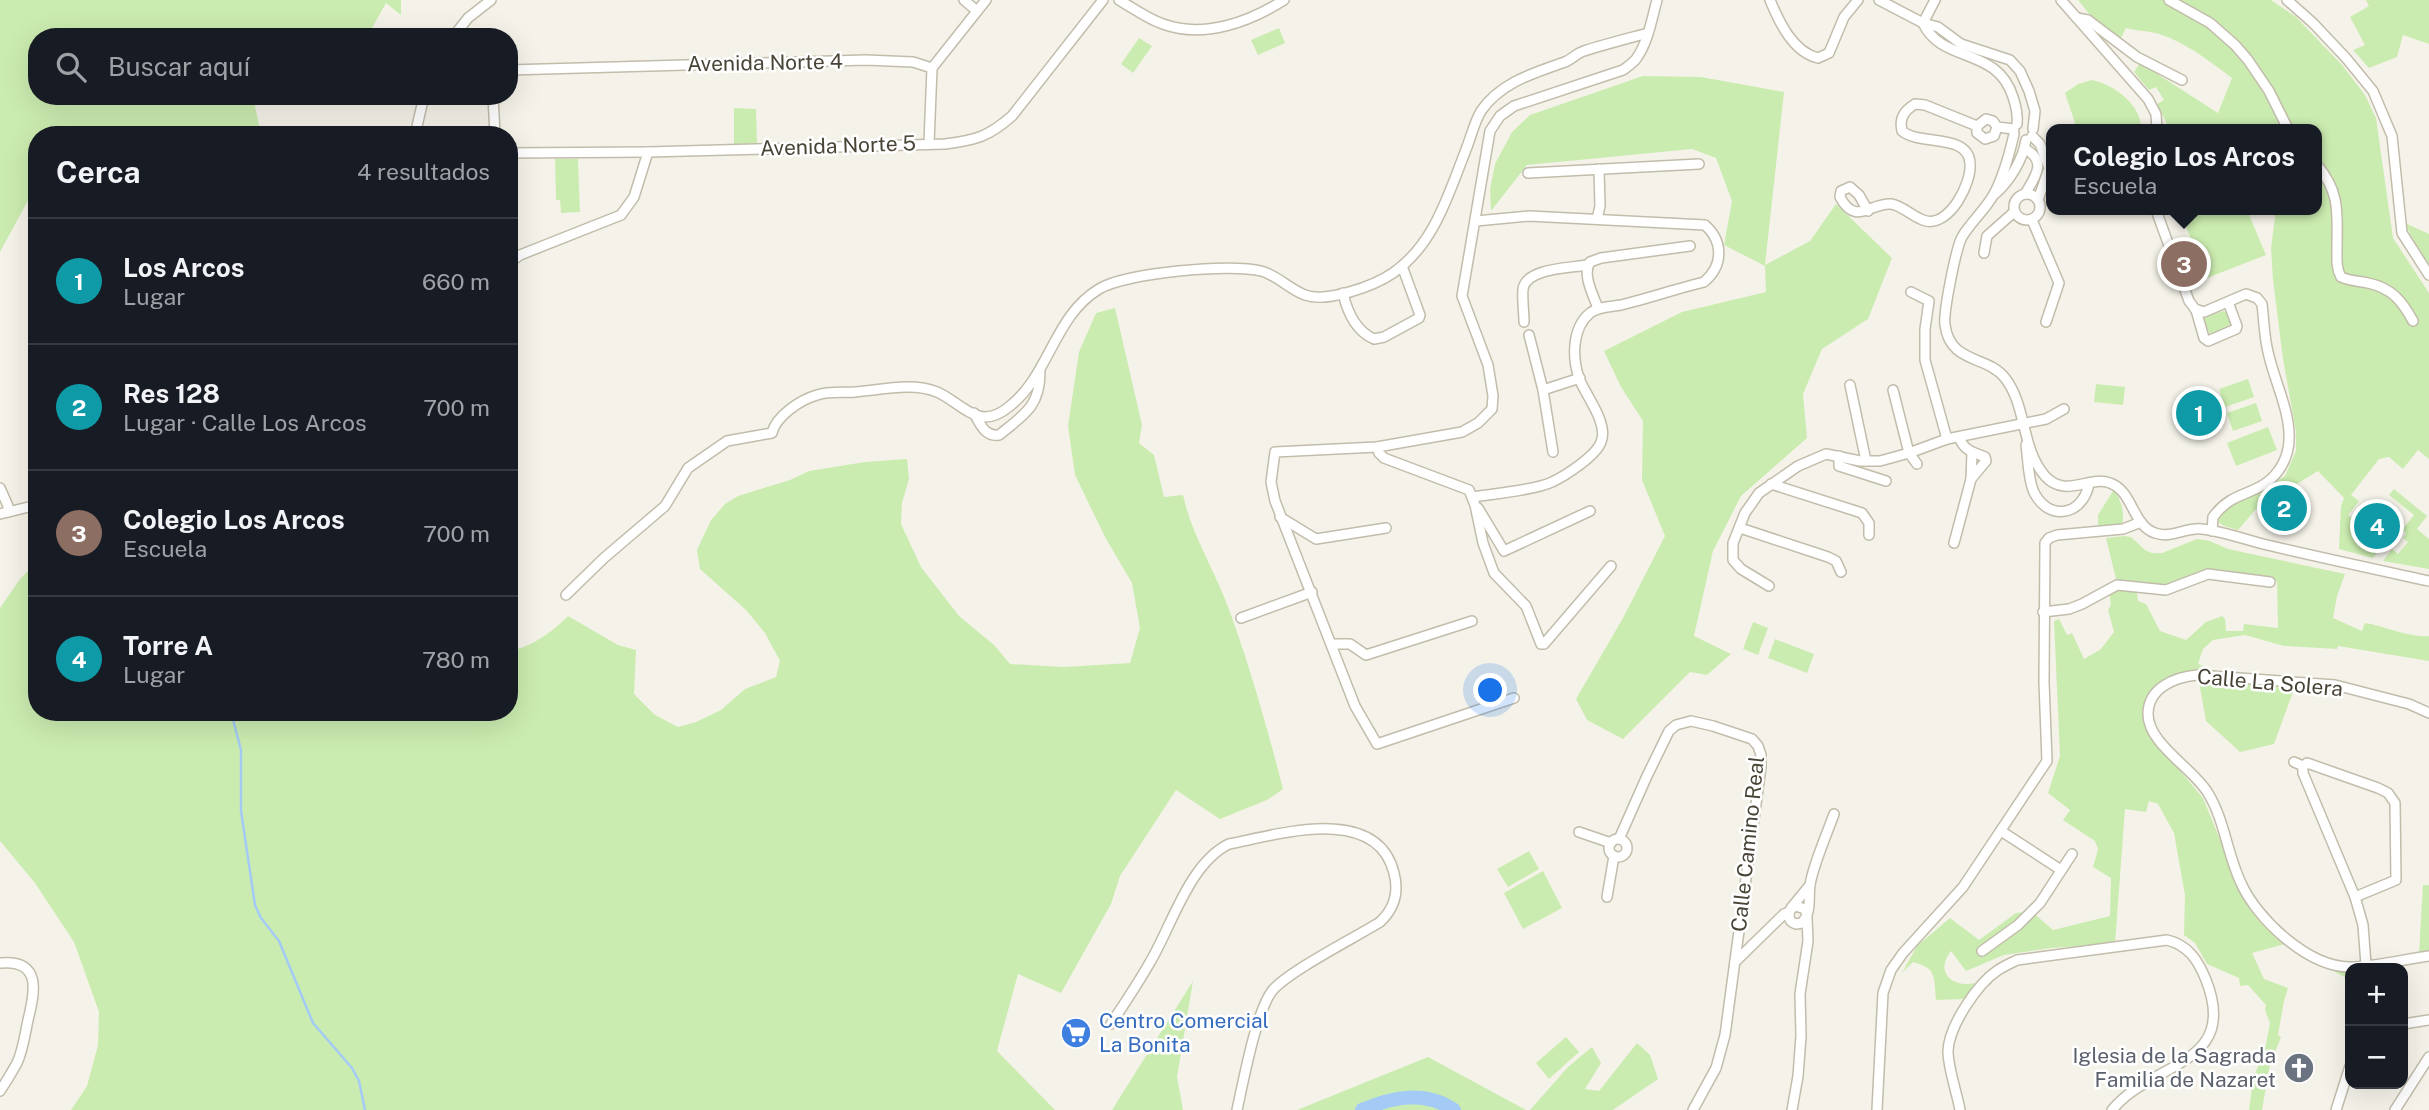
<!DOCTYPE html>
<html lang="es">
<meta charset="utf-8">
<style>
body{margin:0;font-family:"Public Sans",sans-serif;background:#242831;color:#f1f3f6}
.controls{position:absolute;right:21px;bottom:21px;display:grid;overflow:hidden;border-radius:14px;box-shadow:0 7px 28px #0002}
.controls button{width:63px;height:63px;display:grid;place-items:center;padding:0;border:0;border-bottom:2px solid #363941;background:#171b24;color:#f1f3f6;font:35px sans-serif}
.you{position:absolute;left:1491px;top:691px;width:24px;height:24px;margin:-18px;border:5px solid #fff;border-radius:50%;background:#1a73e8;box-shadow:0 0 0 10px #1a73e833}
.badge{display:grid;place-items:center;width:46px;height:46px;border-radius:50%;background:#ff5117;color:#fff;font-size:23px;font-weight:700}
.pin{position:absolute;translate:-50% -50%;border:4px solid #fff;box-shadow:0 2px 7px #0006}
.popup{position:absolute;left:2046px;top:124px;width:276px;height:91px;box-sizing:border-box;display:grid;place-content:center;border-radius:14px;background:#171b24;filter:drop-shadow(0 2px 5px #0005);font-size:23px;white-space:nowrap;color:#9ea1a6}
.popup b{font-size:26px;color:#f1f3f6}
.popup::after{content:'';position:absolute;left:50%;top:100%;margin-left:-14px;border:14px solid transparent;border-top-color:#171b24}
.list{margin:0;padding:0;list-style:none}
h2{display:flex;justify-content:space-between;align-items:center;height:91px;margin:0;padding:0 28px;font-size:30px}
h2 small{font-size:23px;font-weight:400;color:#9ea1a6}
.list li{display:grid;grid-template-columns:46px 1fr auto;gap:21px;align-items:center;box-sizing:border-box;height:126px;padding:0 28px;border-top:2px solid #363941}
.list b{display:block;font-size:26px;white-space:nowrap}
.list p{margin:0;font-size:23px;white-space:nowrap;color:#9ea1a6}
.list em{font-size:23px;font-style:normal;color:#9ea1a6}
.icon{flex:none;width:38px;height:38px;fill:none;stroke:currentColor;stroke-width:2;stroke-linecap:round;stroke-linejoin:round}
.map{position:relative;flex:none;width:2429px;height:1110px;overflow:hidden}
.search{position:absolute;background:#171b24;box-shadow:0 7px 28px #0002;left:28px;top:28px;width:490px;height:77px;display:flex;align-items:center;gap:18px;box-sizing:border-box;padding:0 24px;border-radius:28px;color:#9ea1a6;font-size:26px}
.panel{position:absolute;background:#171b24;box-shadow:0 7px 28px #0002;left:28px;top:126px;width:490px;height:595px;border-radius:28px}
.map>svg:first-child{display:block}
</style>
<div class="map">
<svg width="2429" height="1110" viewBox="0 0 2429 1110">
<rect width="100%" height="100%" fill="#f5f3e9"/>
<g fill="#cbecb0">
<polygon points="0,0 401,0 401,15 386,3 367,37 37,37 37,96 255,96 254,101 261,135 37,135 37,184 0,252"/>
<path d="M 2078,0 L 2271,0 L 2296,17 L 2342,65 L 2365,95 L 2376,118 L 2393,238 L 2429,293 L 2429,459 L 2418,450 L 2403,469 L 2389,457 L 2379,459 L 2351,495 L 2359,501 L 2348,515 L 2383,544 L 2373,558 L 2339,549 L 2341,506 L 2344,498 L 2318,471 L 2257,508 L 2238,530 L 2224,526 L 2215,520 L 2218,515 L 2239,499 L 2266,489 L 2285,476 L 2296,451 L 2296,432 L 2283,359 L 2273,280 L 2271,248 L 2275,217 L 2273,210 L 2317,210 L 2317,129 L 2167,129 L 2167,124 L 2157,104 L 2164,100 L 2156,87 L 2149,90 L 2134,72 L 2140,63 L 2218,113 L 2232,78 C 2209,61 2187,43 2159,34 C 2150,31 2137,31 2126,28 L 2121,38 L 2090,15 Z"/>
<polygon points="2366,0 2429,0 2429,44 2403,35 2397,57 2369,68 2353,50 2365,45 2350,17 2369,6"/>
<polygon points="1279,28 1285,43 1258,55 1251,40"/>
<polygon points="1139,38 1152,46 1133,73 1121,64"/>
<polygon points="1643,76 1701,77 1784,92 1765,265 1810,241 1836,204 1892,258 1868,319 1822,349 1803,394 1807,438 1741,496 1713,551 1694,636 1731,654 1707,675 1690,672 1623,739 1587,720 1576,699 1623,618 1665,536 1642,480 1643,421 1621,387 1604,351 1682,312 1766,292 1765,266 1724,245 1732,201 1716,158 1692,149 1527,165 1491,211 1490,189 1495,164 1512,132 1530,115"/>
<path d="M 2092,80 C 2113,84 2142,105 2141,129 L 2077,129 L 2065,93 L 2078,84 Z"/>
<polygon points="734,108 756,109 757,143 734,144"/>
<polygon points="555,159 578,159 580,212 561,213 560,200 556,200"/>
<polygon points="2179,210 2247,210 2266,255 2207,278"/>
<polygon points="2405,223 2429,234 2429,265 2414,243"/>
<path d="M 1115,308 L 1142,425 L 1139,443 L 1154,455 L 1164,497 L 1183,495 C 1191,532 1211,564 1225,599 C 1248,659 1267,727 1283,789 L 1267,800 L 1220,819 L 1176,790 L 1120,876 L 1111,904 L 1061,993 L 1018,974 L 997,1051 L 1055,1110 L 71,1110 L 87,1086 L 98,1045 L 99,1012 L 74,942 L 35,883 L 0,841 L 0,608 L 20,579 L 37,562 L 37,712 L 509,712 L 509,651 C 532,647 552,632 568,616 L 618,645 L 636,650 L 634,694 L 655,715 L 678,727 L 696,722 L 721,710 L 745,689 L 776,677 L 780,661 L 765,633 L 746,610 L 700,569 L 697,550 L 711,520 L 725,504 L 738,496 L 790,480 L 809,471 L 865,462 L 907,459 L 909,479 L 902,503 L 901,524 L 921,567 L 959,616 L 994,645 L 1010,664 L 1064,667 L 1130,663 L 1140,628 L 1132,583 L 1105,537 L 1075,475 L 1068,426 L 1079,352 L 1096,313 Z"/>
<polygon points="2223,311 2230,314 2233,324 2230,329 2211,336 2202,318"/>
<polygon points="2248,379 2254,397 2225,407 2219,389"/>
<polygon points="2096,384 2125,387 2123,405 2094,402"/>
<polygon points="2256,403 2262,421 2233,431 2227,413"/>
<polygon points="2268,427 2277,450 2236,466 2227,443"/>
<polygon points="2394,489 2427,516 2417,529 2429,539 2429,569 2383,561 2392,549 2398,554 2408,542 2403,538 2406,533 2402,530 2414,515 2389,495"/>
<path d="M 2113,491 L 2117,494 C 2122,505 2125,514 2122,526 L 2098,528 L 2098,515 Z"/>
<path d="M 2124,536 L 2131,537 L 2145,550 L 2152,553 L 2162,553 L 2197,539 L 2210,541 L 2228,549 L 2345,574 L 2337,596 L 2333,618 L 2362,631 L 2365,623 C 2385,626 2410,638 2429,636 L 2429,661 L 2338,646 L 2337,649 L 2284,646 L 2245,635 L 2213,640 L 2203,649 L 2198,664 L 2221,673 L 2297,681 L 2274,744 L 2240,752 L 2206,721 L 2197,671 L 2172,676 L 2163,680 L 2154,687 L 2148,697 L 2145,709 L 2161,748 L 2203,798 L 2240,888 L 2287,942 L 2350,974 L 2350,978 L 2346,978 L 2285,944 L 2252,953 L 2264,979 L 2288,988 L 2284,1001 L 2278,1035 L 2281,1037 L 2270,1065 L 2262,1110 L 2249,1110 L 2253,1080 L 2266,1044 L 2270,1023 L 2265,1010 L 2266,1005 L 2248,985 L 2240,986 L 2239,978 L 2207,964 L 2195,943 L 2184,935 L 2185,895 L 2174,833 L 2158,804 L 2149,801 L 2146,812 L 2125,809 L 2115,944 L 2051,948 L 2004,955 L 1966,971 L 1951,951 C 1934,973 1953,988 1975,983 L 1964,999 L 1936,1000 C 1934,977 1937,968 1913,962 L 1902,973 L 1917,946 L 1950,918 L 1979,940 L 2016,913 L 2031,911 L 2053,930 L 2110,916 L 2111,878 L 2093,867 L 2098,849 L 2095,841 L 2063,820 L 2070,810 L 2048,793 L 2060,756 L 2054,621 L 2059,619 L 2067,635 L 2072,633 L 2084,659 L 2101,649 L 2114,632 L 2108,610 L 2111,605 L 2109,591 L 2119,588 L 2137,593 L 2138,601 L 2146,604 L 2160,631 L 2186,640 L 2206,622 L 2222,616 L 2225,619 L 2226,631 L 2243,631 L 2244,624 L 2278,628 L 2277,581 L 2220,571 L 2165,588 L 2116,579 L 2106,538 Z"/>
<polygon points="1753,622 1768,628 1758,655 1743,649"/>
<polygon points="1775,639 1814,654 1807,673 1768,658"/>
<polygon points="1529,851 1539,869 1508,887 1497,869"/>
<polygon points="1543,871 1562,908 1523,929 1504,893"/>
<polygon points="2423,885 2429,885 2429,953 2419,953"/>
<polygon points="1193,981 1177,1077 1183,1110 1112,1110"/>
<polygon points="1566,1037 1579,1052 1549,1079 1536,1063"/>
<polygon points="1637,1043 1650,1055 1658,1079 1613,1110 1530,1110 1568,1067 1592,1047 1601,1063 1585,1089 1599,1091"/>
<polygon points="1428,1057 1526,1110 1297,1110"/>
</g>
<g fill="none" stroke-linecap="round" stroke-linejoin="round">
<polyline stroke="#a3cbf5" stroke-width="2.5" points="231,712 241,750 241,811 255,905 261,918 279,941 313,1023 352,1068 359,1081 365,1110"/>
<path stroke="#a3cbf5" stroke-width="14" d="M 1362,1110 C 1392,1097 1425,1090 1454,1110"/>
<g stroke="#c2bcab" stroke-width="12">
<g id="minor">
<polyline points="964,0 977,11"/>
<path d="M 1119,0 C 1133,8 1148,19 1163,24 C 1204,39 1249,22 1284,0"/>
<path d="M 1770,0 C 1779,22 1793,52 1818,58 L 1829,53 L 1844,17 L 1858,0"/>
<polyline points="1879,0 1923,23 1938,27 1961,44 2010,60 2020,71 2029,91 2035,111 2033,129"/>
<polyline points="2061,0 2148,99 2156,114 2157,129"/>
<polyline points="2169,0 2210,23 2235,45 2248,60 2269,91 2288,129"/>
<polyline points="2287,0 2313,23 2346,58 2373,91 2392,136 2402,233 2429,275"/>
<polyline points="2077,18 2088,20 2137,57 2182,80"/>
<path d="M 1923,23 C 1942,64 1997,46 2013,97 C 2016,106 2018,115 2017,124"/>
<polyline points="1923,23 1935,0"/>
<polyline points="453,37 468,18 491,0"/>
<polyline points="509,70 866,60 913,62 932,68 986,0"/>
<polyline points="493,96 495,135"/>
<polyline points="1977,126 1986,119 1993,121 1997,127 2014,129"/>
<polyline points="1977,126 1977,133 1985,139 1994,136 1997,127"/>
<path d="M 2014,134 C 2009,156 2004,175 1994,194 C 1985,210 1971,222 1962,237 C 1956,248 1943,313 1945,325 C 1950,364 1987,355 2005,378 C 2027,406 2021,449 2045,476 C 2066,499 2089,475 2110,483 C 2133,491 2132,525 2155,533 C 2171,539 2186,527 2202,529 C 2222,531 2243,539 2263,544 C 2318,557 2374,569 2429,581"/>
<polyline points="415,135 424,96"/>
<polyline points="2032,136 2040,144 2049,168 2038,200"/>
<polyline points="929,143 932,68"/>
<path d="M 509,153 L 648,152 L 945,144 C 976,140 988,137 1012,116 L 1103,0"/>
<path d="M 2317,165 C 2341,193 2337,215 2337,249 C 2337,259 2336,268 2341,277 C 2350,281 2359,281 2368,283 C 2392,288 2402,301 2413,321"/>
<polyline points="1528,173 1699,164"/>
<path d="M 1996,193 C 2010,181 2023,159 2026,140"/>
<circle cx="2027" cy="207" r="13"/>
<path d="M 2025,194 C 2035,177 2048,161 2025,149"/>
<path d="M 2156,210 L 2189,301 L 2195,309 L 2204,312 L 2246,294 L 2257,298 L 2262,304 C 2264,320 2264,336 2268,352 C 2277,394 2309,443 2271,479 C 2253,496 2232,491 2213,517 L 2212,531"/>
<path d="M 1868,211 L 1859,195 L 1850,187 L 1841,191 L 1840,197 C 1856,227 1871,202 1891,204 C 1904,206 1913,218 1926,221 C 1950,226 1972,183 1970,163 C 1968,133 1920,146 1902,131 C 1899,118 1904,111 1915,104 L 1925,105 L 1977,126"/>
<polyline points="1597,219 1600,206 1599,169"/>
<polyline points="2032,220 2059,283 2046,322"/>
<polyline points="1984,253 1987,236 2014,212"/>
<polyline points="509,263 520,255 621,215 634,197 648,152"/>
<polyline points="1911,292 1929,301 1925,329 1925,360 1947,439"/>
<path d="M 1343,293 C 1347,311 1356,331 1374,339 L 1384,337 L 1419,318 L 1420,315 L 1402,266"/>
<path d="M 1598,308 C 1593,295 1582,274 1590,262 L 1601,258 L 1690,246"/>
<polyline points="2196,310 2204,338 2208,341 2236,329 2237,326 2228,302"/>
<path d="M 1524,322 C 1524,312 1522,299 1523,289 C 1526,268 1571,268 1587,265"/>
<polyline points="1529,335 1543,390"/>
<polyline points="1850,385 1866,461"/>
<polyline points="1893,390 1909,453 1917,464"/>
<path d="M 974,413 C 980,424 985,437 999,435 C 1025,414 1040,406 1040,372"/>
<path d="M 2026,445 C 2028,459 2028,477 2033,490 C 2046,521 2082,518 2089,484"/>
<polyline points="1377,447 1379,453 1384,458 1469,490 1475,505 1483,543 1494,573 1526,606 1541,644 1544,644 1611,566"/>
<polyline points="1553,452 1543,390 1580,378"/>
<polyline points="1839,456 1839,466 1886,481"/>
<polyline points="1971,479 1972,453"/>
<polyline points="1771,484 1862,513 1869,523 1869,535"/>
<polyline points="0,488 8,506 8,512"/>
<path d="M 1473,497 C 1492,494 1536,490 1552,482 C 1565,476 1596,456 1601,442 C 1609,423 1585,395 1579,378 C 1572,357 1572,328 1590,313 C 1599,306 1610,307 1621,305 C 1649,298 1676,289 1704,282 C 1723,266 1724,242 1705,225 L 1529,216 L 1476,221"/>
<polyline points="1478,508 1504,551 1590,511"/>
<polyline points="0,514 37,505"/>
<polyline points="1280,517 1316,539 1386,528"/>
<polyline points="1740,528 1828,557 1836,561 1841,572"/>
<path d="M 1954,543 L 1971,479 L 1986,461 L 1985,457 C 1973,452 1964,451 1959,437"/>
<polyline points="1769,586 1741,569 1733,560 1733,543 1745,513 1759,493 1798,466 1826,454 1860,461 1880,461 1909,453 1947,439 2046,419 2064,409"/>
<path d="M 566,595 L 604,558 L 665,506 L 688,468 L 727,441 L 772,433 C 776,416 800,400 817,395 C 829,391 842,393 855,392 C 881,390 912,382 937,392 C 952,398 968,416 985,417 C 994,417 1004,411 1010,406 C 1050,374 1054,316 1099,289 C 1125,273 1231,263 1261,271 C 1277,275 1289,289 1305,295 C 1327,303 1374,286 1393,273 C 1435,244 1449,192 1467,147 C 1471,136 1475,121 1481,111 C 1501,82 1534,73 1565,62 C 1572,59 1577,53 1584,51 C 1605,44 1626,39 1648,33"/>
<polyline points="2043,612 2069,609 2082,604 2117,585 2166,590 2208,574 2270,582"/>
<polyline points="1241,618 1312,592"/>
<polyline points="1332,644 1350,644 1366,655 1472,621"/>
<path d="M 1514,698 L 1377,744 L 1355,706 L 1275,501 L 1271,482 L 1275,452 L 1377,447 L 1462,432 L 1478,423 L 1492,409 L 1493,396 L 1488,365 L 1462,296 L 1490,131 L 1500,116 L 1514,106 L 1623,70 C 1627,67 1633,63 1636,59 C 1648,43 1652,18 1657,0"/>
<path d="M 2429,713 L 2409,704 L 2335,685 L 2197,675 C 2175,677 2148,688 2148,714 C 2148,744 2193,768 2208,793 C 2225,821 2227,854 2241,883 C 2257,919 2308,967 2350,967 C 2374,967 2405,959 2429,956"/>
<polyline points="2294,762 2303,766 2307,763 2378,788 2388,793 2395,803 2396,880 2355,897"/>
<polyline points="2303,766 2303,773 2355,897 2363,925 2366,965"/>
<polyline points="2001,831 2061,870"/>
<polyline points="1579,832 1611,843"/>
<polyline points="1619,839 1647,776 1669,731 1676,725 1691,721 1713,726 1752,739 1758,746 1761,755 1761,767 1725,1035 1716,1068 1693,1110"/>
<circle cx="1618" cy="848" r="9"/>
<polyline points="1607,897 1614,856"/>
<polyline points="1791,908 1810,885"/>
<path d="M 1807,915 L 1805,909 L 1796,906 L 1791,909 C 1787,916 1789,922 1796,924 L 1802,923 C 1812,912 1808,899 1810,885 C 1813,865 1827,834 1834,814"/>
<polyline points="1982,951 2018,925 2040,903 2072,854"/>
<polyline points="1735,962 1784,914 1789,912"/>
<path d="M 0,963 C 42,959 35,992 28,1020 C 25,1034 23,1050 17,1063 C 12,1072 6,1082 0,1091"/>
<path d="M 1111,1024 C 1124,1004 1137,985 1149,964 C 1171,928 1189,863 1229,844 C 1276,835 1377,803 1394,873 C 1399,892 1395,908 1380,922 C 1356,937 1287,972 1272,991 C 1256,1012 1243,1083 1237,1110"/>
<polyline points="2403,1024 2429,1020"/>
<polyline points="1792,1110 1798,1076 1801,1036 1800,994 1808,941 1807,918"/>
<polyline points="1877,1110 1883,993 1891,970 1903,953 1963,887 2047,761 2044,682 2045,543 2049,538 2057,535 2123,529 2141,522"/>
<path d="M 1960,1110 C 1957,1093 1948,1068 1948,1051 C 1949,1026 1977,984 1998,970 C 2004,966 2011,963 2017,960 L 2167,940 C 2188,945 2198,960 2206,980 C 2240,1066 2152,1061 2112,1110"/>
<polyline points="2336,1110 2350,1066"/>
<polyline points="2395,1110 2429,1057"/>
</g>
</g>
<use href="#minor" stroke="#fff" stroke-width="9"/>
</g>
<defs>
<g id="supermarket-disc" transform="scale(1.575)"><circle r="9.5" fill="#3f7fe0" stroke="#fff"/><path d="M-6-5.5h2.5l.6 2H6L4.5 2H-2.5L-4.4-4H-6ZM-1.5 3.2a1.3 1.3 0 1 0 .1 0ZM3 3.2a1.3 1.3 0 1 0 .1 0Z" fill="#fff"/></g>
<g id="church-disc" transform="scale(1.575)"><circle r="9.5" fill="#6b7280" stroke="#fff"/><path d="M-1.2-6h2.4v3.5h3.3v2.4h-3.3V6h-2.4V-.1h-3.3v-2.4h3.3Z" fill="#fff"/></g>
</defs>
<g fill-rule="evenodd">
<use href="#supermarket-disc" x="1076" y="1033"/>
<use href="#church-disc" x="2299" y="1068"/>
</g>
<g text-anchor="middle" stroke-width="5" stroke-linejoin="round" paint-order="stroke">
<g font-size="21" fill="#4a4437" stroke="#fff">
<text transform="translate(765 63) rotate(-1)" y="7">Avenida Norte 4</text>
<text transform="translate(838 146) rotate(-2)" y="7">Avenida Norte 5</text>
<text transform="translate(2270 683) rotate(5)" y="7">Calle La Solera</text>
<text transform="translate(1748 844) rotate(-84)" y="7">Calle Camino Real</text>
</g>
<g font-size="21" fill="#366cbe" stroke="#fff" text-anchor="start">
<text x="1099" y="1028">Centro Comercial<tspan x="1099" dy="24">La Bonita</tspan></text>
</g>
<g font-size="21" fill="#5b616d" stroke="#fff" text-anchor="end">
<text x="2276" y="1063">Iglesia de la Sagrada<tspan x="2276" dy="24">Familia de Nazaret</tspan></text>
</g>
</g>
</svg>
<div class="controls">
<button>+</button>
<button>−</button>
</div>
<div class="you"></div>
<div class="pin badge" style="left:2199px;top:413px;background:#0f9aa8">1</div>
<div class="pin badge" style="left:2284px;top:508px;background:#0f9aa8">2</div>
<div class="pin badge" style="left:2184px;top:264px;background:#8d6e63">3</div>
<div class="popup"><b>Colegio Los Arcos</b>Escuela</div>
<div class="pin badge" style="left:2377px;top:526px;background:#0f9aa8">4</div>
<div class="search"><svg class="icon" aria-label="search" viewBox="0 0 24 24"><circle cx="10" cy="10" r="6"/><path d="M15 15l6 6"/></svg>Buscar aquí</div>
<section class="panel">
<h2>Cerca<small>4 resultados</small></h2>
<ul class="list">
<li><span class="badge" style="background:#0f9aa8">1</span><div><b>Los Arcos</b><p>Lugar</p></div><em>660 m</em></li>
<li><span class="badge" style="background:#0f9aa8">2</span><div><b>Res 128</b><p>Lugar · Calle Los Arcos</p></div><em>700 m</em></li>
<li><span class="badge" style="background:#8d6e63">3</span><div><b>Colegio Los Arcos</b><p>Escuela</p></div><em>700 m</em></li>
<li><span class="badge" style="background:#0f9aa8">4</span><div><b>Torre A</b><p>Lugar</p></div><em>780 m</em></li>
</ul>
</section>
</div>
